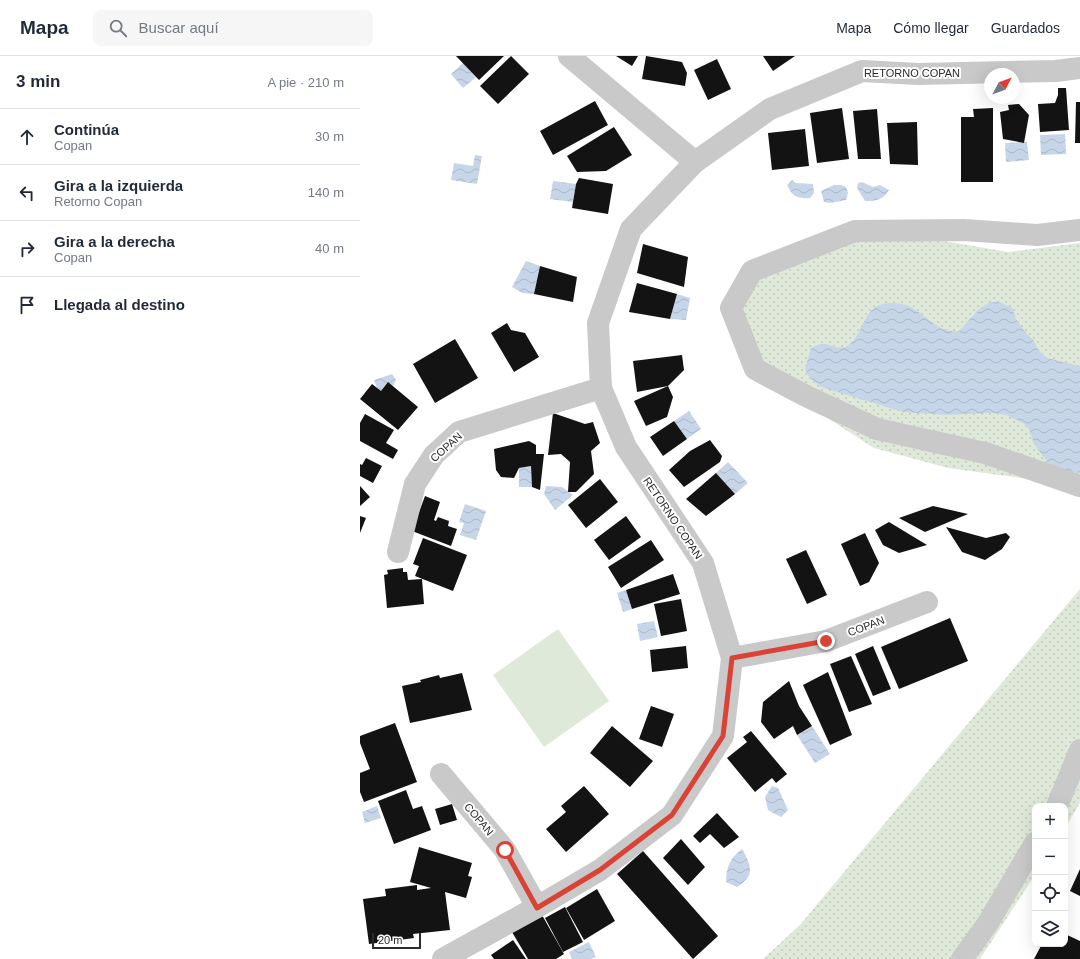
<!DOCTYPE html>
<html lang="es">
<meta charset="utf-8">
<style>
body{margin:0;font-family:Arial,sans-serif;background:#f6f6f7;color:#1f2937}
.controls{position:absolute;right:12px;bottom:12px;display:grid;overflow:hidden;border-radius:8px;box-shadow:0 4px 16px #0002}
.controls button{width:36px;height:36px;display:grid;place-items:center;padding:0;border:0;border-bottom:1px solid #e0e1e3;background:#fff;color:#1f2937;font:20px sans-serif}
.compass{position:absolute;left:624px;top:12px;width:36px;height:36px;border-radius:50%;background:#fff;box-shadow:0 4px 16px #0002;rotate:49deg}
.scale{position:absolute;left:12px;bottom:10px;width:49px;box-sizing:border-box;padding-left:4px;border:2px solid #2c2c2c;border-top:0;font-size:11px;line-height:14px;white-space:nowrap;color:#2c2c2c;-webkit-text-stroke:3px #fff;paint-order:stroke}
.stop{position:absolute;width:12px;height:12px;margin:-9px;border:3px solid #da4236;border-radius:50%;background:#fff}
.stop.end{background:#da4236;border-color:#fff;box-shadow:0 1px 4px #0008}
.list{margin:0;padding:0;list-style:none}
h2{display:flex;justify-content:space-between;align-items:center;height:52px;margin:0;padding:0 16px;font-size:17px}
h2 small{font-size:13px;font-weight:400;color:#747a83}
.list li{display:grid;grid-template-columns:26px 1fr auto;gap:12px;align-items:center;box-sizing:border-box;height:56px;padding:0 16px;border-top:1px solid #e0e1e3}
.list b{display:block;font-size:15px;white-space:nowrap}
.list p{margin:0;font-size:13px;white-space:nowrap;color:#747a83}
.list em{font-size:13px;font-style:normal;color:#747a83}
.icon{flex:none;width:22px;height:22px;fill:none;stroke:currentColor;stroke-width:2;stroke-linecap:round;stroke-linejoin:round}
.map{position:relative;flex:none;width:720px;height:903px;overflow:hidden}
header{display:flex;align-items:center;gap:24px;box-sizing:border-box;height:56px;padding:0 20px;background:#fff;border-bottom:1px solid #e0e1e3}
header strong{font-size:19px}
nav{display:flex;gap:22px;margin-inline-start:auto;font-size:14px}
.search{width:280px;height:36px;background:#f6f6f7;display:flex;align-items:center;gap:10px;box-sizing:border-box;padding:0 14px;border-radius:8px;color:#747a83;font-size:15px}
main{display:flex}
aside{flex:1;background:#fff}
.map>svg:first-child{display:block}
</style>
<header>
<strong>Mapa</strong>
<div class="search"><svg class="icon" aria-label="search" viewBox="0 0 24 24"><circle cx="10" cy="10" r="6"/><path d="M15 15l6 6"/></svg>Buscar aquí</div>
<nav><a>Mapa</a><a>Cómo llegar</a><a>Guardados</a></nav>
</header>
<main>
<aside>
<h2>3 min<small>A pie · 210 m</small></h2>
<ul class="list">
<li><svg class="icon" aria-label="ahead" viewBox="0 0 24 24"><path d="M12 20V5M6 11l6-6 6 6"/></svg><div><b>Continúa</b><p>Copan</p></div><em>30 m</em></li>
<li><svg class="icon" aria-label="left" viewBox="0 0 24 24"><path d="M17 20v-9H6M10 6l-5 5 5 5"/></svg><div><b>Gira a la izquierda</b><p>Retorno Copan</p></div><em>140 m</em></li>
<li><svg class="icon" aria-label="right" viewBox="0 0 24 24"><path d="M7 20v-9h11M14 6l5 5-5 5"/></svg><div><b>Gira a la derecha</b><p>Copan</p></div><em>40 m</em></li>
<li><svg class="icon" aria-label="arrive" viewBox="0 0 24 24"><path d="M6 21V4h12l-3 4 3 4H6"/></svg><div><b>Llegada al destino</b></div></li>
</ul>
</aside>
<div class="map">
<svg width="720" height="903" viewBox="0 0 720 903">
<defs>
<pattern id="grass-dots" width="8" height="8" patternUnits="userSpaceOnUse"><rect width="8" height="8" fill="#dfe9d9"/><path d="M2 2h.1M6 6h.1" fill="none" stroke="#c0c8ba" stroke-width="1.8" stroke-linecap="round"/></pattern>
<pattern id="water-waves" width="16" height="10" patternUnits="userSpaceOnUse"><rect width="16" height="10" fill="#c6d6e8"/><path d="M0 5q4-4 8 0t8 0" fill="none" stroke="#aab8c7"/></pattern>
</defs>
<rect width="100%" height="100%" fill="#fff"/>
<g fill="url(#grass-dots)">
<polygon points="567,182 648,196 720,187 720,439 662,422 588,412 514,392 441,345 381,287 375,241 419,201 479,184"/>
<polygon points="720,533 720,747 705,772 705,750 675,750 675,819 620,903 403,903 440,869"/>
</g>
<polygon fill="#dfe9d9" points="198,573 249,645 184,691 133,619"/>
<g fill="url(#water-waves)">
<polygon points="103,7 116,21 103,32 91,18"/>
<polygon points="705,78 706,98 681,99 680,79"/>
<polygon points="667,86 669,104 646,106 645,87"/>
<polygon points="115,99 122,100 117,128 91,124 94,107 113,110"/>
<path d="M 432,124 L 436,127 L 453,128 L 454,137 L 450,142 C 437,143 432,140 427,129 Z"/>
<polygon points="193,125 216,128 213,146 190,143"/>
<path d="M 502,126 L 513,131 L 520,129 L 529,134 C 523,144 516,145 505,145 L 497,132 L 498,127 Z"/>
<polygon points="474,129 481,129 486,131 488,137 486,144 470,147 464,146 461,135"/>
<polygon points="166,205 180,210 174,238 162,237 152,231"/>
<polygon points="317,238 330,242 326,264 310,263"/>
<path d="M 630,246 L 640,246 L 652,252 L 657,265 L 666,277 L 674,285 L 678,294 L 687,302 L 720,310 L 720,417 L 692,412 L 674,388 L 669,373 L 663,367 L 646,359 L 632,357 L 586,359 L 543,356 L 461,331 L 449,321 L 445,313 L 451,292 C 454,291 457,289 460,288 C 468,286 478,295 487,290 C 506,278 501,248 530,247 C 536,247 544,248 549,250 C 567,259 577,277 599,275 L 619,253 Z"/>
<polygon points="32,318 36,324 33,330 28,326 21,335 17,332 14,324"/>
<polygon points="329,355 341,373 327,383 314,365"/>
<polygon points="368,406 388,427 375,438 356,417"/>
<polygon points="171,410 172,431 159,431 159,412"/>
<polygon points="186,430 202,431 213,439 195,454 184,438"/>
<polygon points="105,448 126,455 116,484 100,479 104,467 99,466"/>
<polygon points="266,534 272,553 263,556 257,537"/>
<polygon points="294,565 298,581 280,585 277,568"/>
<polygon points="452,670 470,698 455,707 437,679"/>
<polygon points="412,730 418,732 428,754 421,761 408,754 405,741"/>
<polygon points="17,750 21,762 5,767 2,756"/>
<path d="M 382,793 C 392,810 395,820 377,831 L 366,826 C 366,811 370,802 382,793 Z"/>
<polygon points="229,886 236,901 231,903 212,903 209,896"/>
</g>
<g fill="#131313">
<polygon points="96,0 144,0 119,24"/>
<polygon points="151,0 169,18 138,48 120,30"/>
<polygon points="256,0 278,0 272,10"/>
<polygon points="286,0 322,6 327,17 325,30 282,23"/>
<polygon points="403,0 435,0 413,15"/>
<polygon points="357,3 371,33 348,44 334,14"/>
<polygon points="698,32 706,32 709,74 680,76 678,48 695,47 698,39"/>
<polygon points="235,45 248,69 193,99 180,75"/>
<polygon points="716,46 720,46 720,87 715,87"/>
<polygon points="659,48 669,59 664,87 643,83 640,56 649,54 648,49"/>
<polygon points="482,52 489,103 457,107 450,57"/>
<polygon points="633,52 633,126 601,126 601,61 614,61 613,53"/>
<polygon points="517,53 521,103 498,103 493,55"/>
<polygon points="557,66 558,109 530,108 527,67"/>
<polygon points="254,71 272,99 246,115 217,116 207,100"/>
<polygon points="445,73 449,110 412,114 408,77"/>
<polygon points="219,122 253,128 248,158 212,152 216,128"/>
<polygon points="283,188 328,201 324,231 277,217"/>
<polygon points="180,210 217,221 213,246 174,238"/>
<polygon points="277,227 317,238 310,263 269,256"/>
<polygon points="147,267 151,274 165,277 179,301 154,316 131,277"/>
<polygon points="95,283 118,322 75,347 53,308"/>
<polygon points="322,299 324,314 308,330 277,336 273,305"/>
<polygon points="28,326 58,351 38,374 0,343 12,328 21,335"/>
<polygon points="308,330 313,341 307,361 286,370 274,345"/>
<polygon points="193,357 225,368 233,366 240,387 231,395 234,418 216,436 208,436 210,406 201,398 188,399"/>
<polygon points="5,358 34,374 26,387 38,394 33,403 0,385 0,367"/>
<polygon points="314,365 327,383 303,400 290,381"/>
<polygon points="350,384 362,400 360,406 324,431 309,414 330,395"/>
<polygon points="169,385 176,389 176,398 184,398 180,434 172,431 171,410 159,412 154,422 141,421 136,414 134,393"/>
<polygon points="6,402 22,410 13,427 0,420 0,408 2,409"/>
<polygon points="356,417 375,438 346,460 326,443"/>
<polygon points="240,423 258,446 226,472 208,449"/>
<polygon points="0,430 10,441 0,450"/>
<polygon points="65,440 80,446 74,464 76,465 78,461 89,465 88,470 97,473 91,490 52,475"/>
<polygon points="573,450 608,458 565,476 539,462"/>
<polygon points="0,460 6,462 0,477"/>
<polygon points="266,460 281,481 249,504 234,484"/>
<polygon points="529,466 567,489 539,497 523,489 515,474"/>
<polygon points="586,471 626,482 646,477 650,481 642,493 625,504 602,496"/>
<polygon points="505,477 519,507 509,526 500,530 481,488"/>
<polygon points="63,482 107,499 93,535 55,520 59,510 53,508"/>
<polygon points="291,484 304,504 261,532 248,511"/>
<polygon points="446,494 467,539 447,548 426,503"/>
<polygon points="43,512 43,516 47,516 48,524 62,523 64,548 27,552 24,519 28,518 27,514"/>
<polygon points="313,518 320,538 272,553 266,534"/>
<polygon points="321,543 327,575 301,580 294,548"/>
<polygon points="590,562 608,605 539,633 521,591"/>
<polygon points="326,590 328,612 292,616 290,594"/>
<polygon points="513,590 531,633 513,640 495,598"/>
<polygon points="491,600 512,648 489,656 470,608"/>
<polygon points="468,616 492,679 470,689 443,629"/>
<polygon points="102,617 112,654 50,667 42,630 61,626 60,624 79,619 80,622"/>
<polygon points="429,625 439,650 452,670 437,679 433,670 414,683 401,666 403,646"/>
<polygon points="291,650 314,658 302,691 279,683"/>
<polygon points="35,667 57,726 4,746 0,736 0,717 10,713 0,687 0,680"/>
<polygon points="252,670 293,705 270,731 230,697"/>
<polygon points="391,675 427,718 416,727 412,722 395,736 367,702 387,686 383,681"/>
<polygon points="224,730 249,758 206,796 186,773 206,756 201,750"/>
<polygon points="46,734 53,753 62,750 71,774 34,788 18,745"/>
<polygon points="92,748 97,764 80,769 75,753"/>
<polygon points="357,757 379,781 364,792 350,778 340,787 333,780"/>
<polygon points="321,783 345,811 328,829 303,802"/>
<polygon points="59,791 112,807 108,820 112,821 106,842 85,836 90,874 53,878 54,882 9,888 3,843 26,840 25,833 57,829 57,834 71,832 50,826"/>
<polygon points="283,795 358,880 333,903 257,818"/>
<polygon points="720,813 720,840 710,835"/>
<polygon points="237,833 255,865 224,884 206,852"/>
<polygon points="205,851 223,886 203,896 185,862"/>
<polygon points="182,859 204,898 196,903 168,903 152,876"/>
<polygon points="705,878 720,885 720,903 674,903 682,888 705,888"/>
<polygon points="153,884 166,903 134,903 131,899"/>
</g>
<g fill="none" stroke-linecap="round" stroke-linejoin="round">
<g stroke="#c9c9c9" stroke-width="22">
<polyline points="209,0 335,106"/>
<polyline points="720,174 677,179 604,174 495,175 392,215 371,252 395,313 446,340 517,373 625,397 720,430"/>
<polyline points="38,496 55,428 74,399 99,376 241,332"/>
<polyline points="372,602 466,585 567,546"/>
<polyline points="81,718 145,794 177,851"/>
<polyline points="697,750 720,694"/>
<polyline points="83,903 177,851 240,814 312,759 363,680 372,602 343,507 266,391 241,332 238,267 271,173 335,106 410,53 502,15 558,18 696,15 720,12"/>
<polyline points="602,903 628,867 675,787"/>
</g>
</g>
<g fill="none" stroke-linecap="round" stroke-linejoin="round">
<polyline stroke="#da4236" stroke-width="5" points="145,794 177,852 240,814 312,759 363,680 372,602 466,585"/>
</g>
<g text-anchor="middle" stroke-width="4" stroke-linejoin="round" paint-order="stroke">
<g font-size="11" fill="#2c2c2c" stroke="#fff">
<text x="552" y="21">RETORNO COPAN</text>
<text transform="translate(86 391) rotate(-42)" y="4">COPAN</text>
<text transform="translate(313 462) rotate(56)" y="4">RETORNO COPAN</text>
<text transform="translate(506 570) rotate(-21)" y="4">COPAN</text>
<text transform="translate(119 763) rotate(50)" y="4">COPAN</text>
</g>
</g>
</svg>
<div class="controls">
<button>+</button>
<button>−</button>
<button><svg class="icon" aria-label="locate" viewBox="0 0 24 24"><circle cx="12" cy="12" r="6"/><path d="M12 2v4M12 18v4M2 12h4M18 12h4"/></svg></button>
<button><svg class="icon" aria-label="layers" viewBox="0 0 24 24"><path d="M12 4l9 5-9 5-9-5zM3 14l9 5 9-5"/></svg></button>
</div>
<svg class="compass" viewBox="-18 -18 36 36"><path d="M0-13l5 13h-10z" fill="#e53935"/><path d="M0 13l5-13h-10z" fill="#747a83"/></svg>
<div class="scale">20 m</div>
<div class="stop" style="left:145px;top:794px"></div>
<div class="stop end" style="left:466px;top:585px"></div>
</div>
</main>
